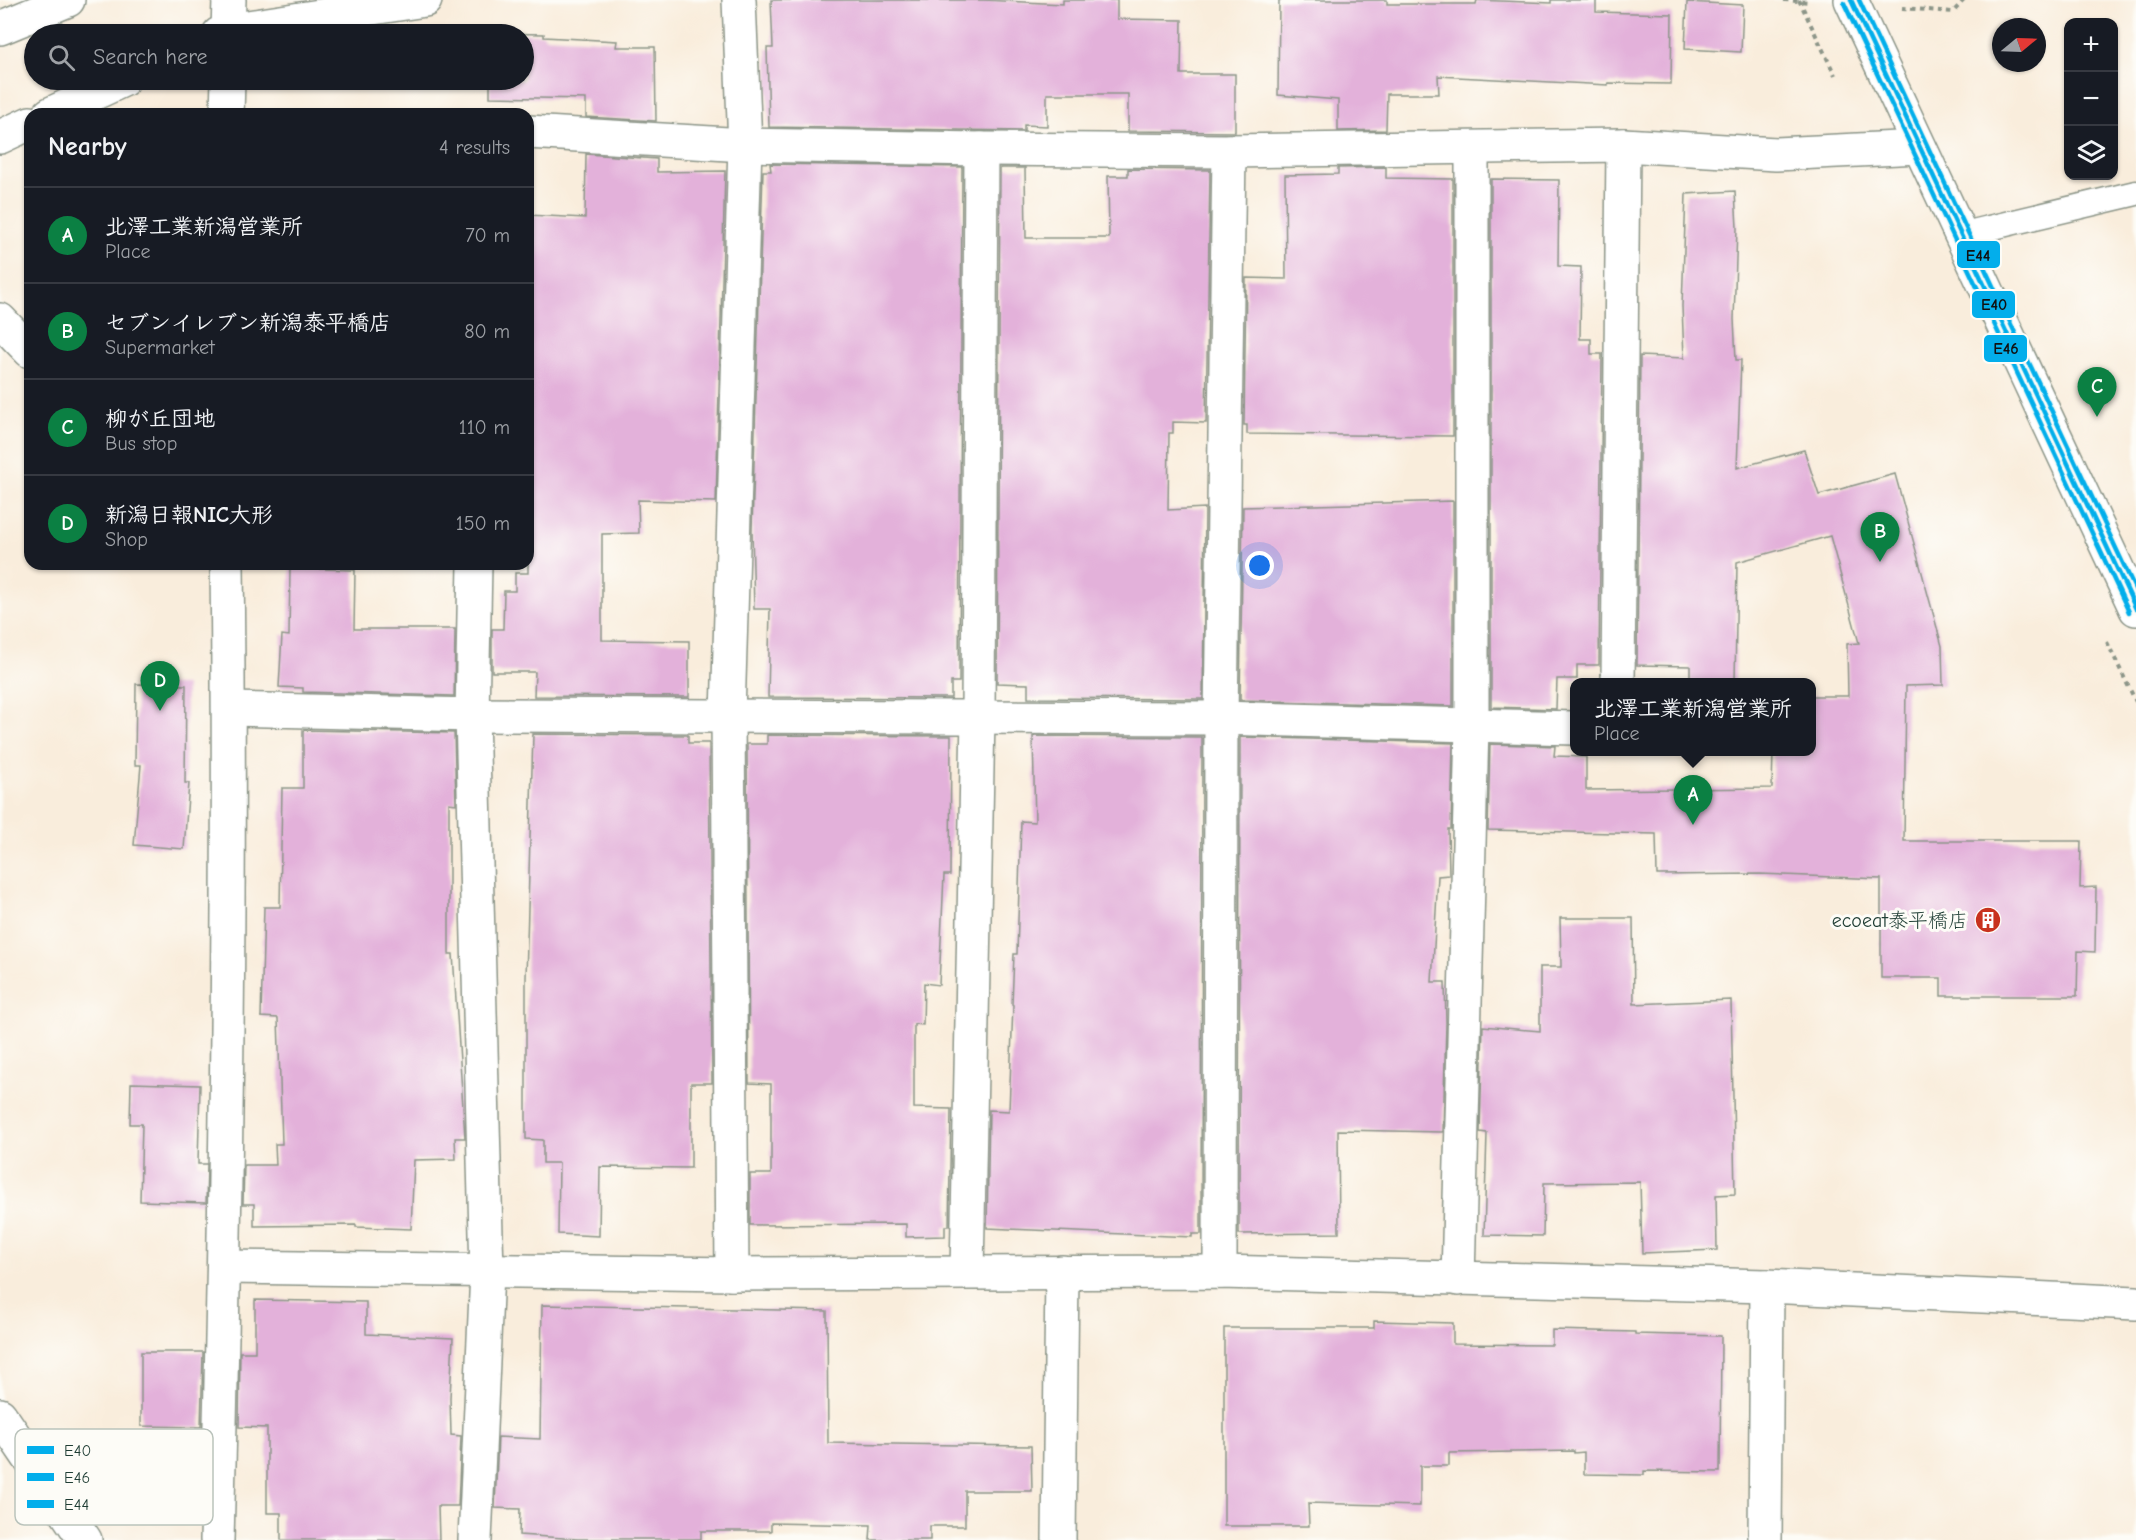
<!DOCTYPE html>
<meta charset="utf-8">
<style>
body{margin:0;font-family:"Comic Neue","Klee One",sans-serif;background:#20242c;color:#f1f3f6}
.controls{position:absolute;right:18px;top:18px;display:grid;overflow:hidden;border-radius:12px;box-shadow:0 2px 4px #0004}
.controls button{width:54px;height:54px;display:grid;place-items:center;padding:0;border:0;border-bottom:2px solid #363941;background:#171b24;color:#f1f3f6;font:30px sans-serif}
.compass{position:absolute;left:1992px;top:18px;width:54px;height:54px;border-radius:50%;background:#171b24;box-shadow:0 2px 4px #0004;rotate:71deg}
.you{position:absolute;left:1260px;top:566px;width:21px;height:21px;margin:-15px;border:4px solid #fff;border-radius:50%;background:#1a73e8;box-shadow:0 0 0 9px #1a73e833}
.badge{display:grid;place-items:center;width:39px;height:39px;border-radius:50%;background:#0b8043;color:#fff;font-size:20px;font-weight:700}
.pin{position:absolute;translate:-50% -50px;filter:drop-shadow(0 2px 3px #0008)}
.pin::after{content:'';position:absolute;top:32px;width:21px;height:18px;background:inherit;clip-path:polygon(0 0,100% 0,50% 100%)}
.popup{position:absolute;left:1570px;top:678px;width:246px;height:78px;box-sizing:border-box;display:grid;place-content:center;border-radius:12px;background:#171b24;filter:drop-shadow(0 2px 4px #0005);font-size:20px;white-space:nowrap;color:#9ea1a6}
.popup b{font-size:22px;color:#f1f3f6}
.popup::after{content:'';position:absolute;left:50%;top:100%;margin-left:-12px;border:12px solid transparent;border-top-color:#171b24}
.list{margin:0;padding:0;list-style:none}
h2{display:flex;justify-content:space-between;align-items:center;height:78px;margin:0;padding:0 24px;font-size:26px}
h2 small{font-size:20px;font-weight:400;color:#9ea1a6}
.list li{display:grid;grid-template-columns:39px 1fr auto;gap:18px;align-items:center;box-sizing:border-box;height:96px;padding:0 24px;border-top:2px solid #363941}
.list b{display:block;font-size:22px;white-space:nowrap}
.list p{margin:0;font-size:20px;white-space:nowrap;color:#9ea1a6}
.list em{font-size:20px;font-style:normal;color:#9ea1a6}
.icon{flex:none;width:33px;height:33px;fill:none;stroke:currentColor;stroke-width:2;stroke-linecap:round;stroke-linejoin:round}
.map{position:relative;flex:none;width:2136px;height:1540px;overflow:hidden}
.search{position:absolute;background:#171b24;box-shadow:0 2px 4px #0004;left:24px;top:24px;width:510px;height:66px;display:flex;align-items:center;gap:15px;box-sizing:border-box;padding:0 21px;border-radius:33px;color:#9ea1a6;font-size:22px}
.panel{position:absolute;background:#171b24;box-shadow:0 2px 4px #0004;left:24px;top:108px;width:510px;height:462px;border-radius:18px}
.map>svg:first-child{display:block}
</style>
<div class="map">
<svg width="2136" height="1540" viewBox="0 0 2136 1540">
<rect width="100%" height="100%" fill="#fdfcf7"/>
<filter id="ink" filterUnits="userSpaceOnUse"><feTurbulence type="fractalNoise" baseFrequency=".0167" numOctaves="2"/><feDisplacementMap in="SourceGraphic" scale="12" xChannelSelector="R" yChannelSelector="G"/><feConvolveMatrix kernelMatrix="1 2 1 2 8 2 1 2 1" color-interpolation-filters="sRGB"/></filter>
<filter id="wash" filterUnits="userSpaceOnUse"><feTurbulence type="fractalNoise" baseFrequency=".008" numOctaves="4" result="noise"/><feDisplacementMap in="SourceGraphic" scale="24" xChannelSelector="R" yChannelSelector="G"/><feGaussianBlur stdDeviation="1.35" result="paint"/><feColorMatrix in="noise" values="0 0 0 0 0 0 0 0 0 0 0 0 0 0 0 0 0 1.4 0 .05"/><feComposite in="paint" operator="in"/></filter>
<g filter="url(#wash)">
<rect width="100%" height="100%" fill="#f9eddc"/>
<g id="blocks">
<g fill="#e3b1da">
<polygon points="771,0 984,0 1063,4 1063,0 1117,0 1117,19 1182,20 1181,74 1235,74 1235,132 1128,131 1128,94 1047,94 1047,126 1024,125 1024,131 769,127 767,48 773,48"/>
<polygon points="1279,0 1387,0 1387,4 1476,4 1477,0 1551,3 1551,0 1596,0 1596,12 1672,14 1671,84 1608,83 1608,85 1438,76 1439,94 1387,94 1386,130 1338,131 1338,100 1278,95"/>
<polygon points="1687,2 1743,5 1741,52 1685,49"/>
<polygon points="491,33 544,34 544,37 617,41 616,47 655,47 656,121 586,117 586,99 490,97 490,80 524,80 524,34"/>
<polygon points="586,154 657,159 657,172 725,171 716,502 638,500 639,533 602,534 602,640 689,641 689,697 534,696 535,672 492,672 492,629 503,629 504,591 515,591 515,573 528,573 528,215 585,218"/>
<polygon points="770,164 962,167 959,682 951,682 951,698 768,697 770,609 754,609 752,530 763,171 771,171"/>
<polygon points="1386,167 1386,178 1453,179 1453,436 1247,434 1247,425 1244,425 1246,278 1286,279 1285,175 1338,174 1338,168"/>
<polygon points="1000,168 1025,168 1026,238 1109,238 1108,176 1128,176 1128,169 1210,170 1206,423 1173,422 1173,433 1169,433 1168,510 1205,508 1203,699 1028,698 1028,684 997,683"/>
<polygon points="1491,179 1559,180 1558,266 1581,267 1580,339 1591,339 1591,354 1602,354 1599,665 1577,665 1577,679 1557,679 1556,709 1491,707"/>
<polygon points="1735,191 1737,228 1734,319 1736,360 1741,360 1737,468 1804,450 1819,495 1895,474 1942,646 1943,685 1906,686 1904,841 2081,841 2080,888 2096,887 2095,952 2078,951 2077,996 1941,996 1941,978 1881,978 1881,879 1760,874 1657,875 1656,834 1488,830 1490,744 1555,746 1554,756 1586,757 1586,790 1772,788 1773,752 1812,752 1812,696 1848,696 1847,644 1859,643 1830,536 1737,562 1735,682 1690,682 1690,666 1637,665 1640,356 1684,358 1682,306 1686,194"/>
<polygon points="1453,501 1453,706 1240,700 1243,507"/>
<polygon points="290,568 355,570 354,629 455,629 454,696 303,692 303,688 279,687 282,635 289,636"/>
<polygon points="136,684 186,685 185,783 189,783 184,849 134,845 141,765 135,765"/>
<polygon points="303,730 454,733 456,804 449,803 449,954 453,954 465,1138 455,1138 456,1159 414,1160 411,1229 356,1227 356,1225 254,1226 254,1204 243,1204 244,1165 276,1165 275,1144 282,1144 278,1018 261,1017 264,907 280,907 282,788 303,788"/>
<polygon points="533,734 688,735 688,743 709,743 712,1083 691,1083 691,1168 600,1167 599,1236 558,1234 559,1163 543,1163 543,1140 526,1139 526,978"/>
<polygon points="767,735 951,736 950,875 944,875 939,985 924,983 923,1025 914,1024 914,1108 951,1109 949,1226 945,1226 945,1236 906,1237 906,1224 750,1225 750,1174 771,1174 771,1084 749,1083 747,744 767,744"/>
<polygon points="1033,736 1202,737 1201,1234 1192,1234 1192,1237 987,1228 989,1110 1009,1111 1013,1005 1012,1005 1014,954 1017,954 1021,821 1035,822"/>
<polygon points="1240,737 1453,743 1451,829 1448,829 1449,875 1438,876 1432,982 1445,982 1446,1023 1443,1132 1338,1130 1339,1233 1239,1234"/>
<polygon points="1560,918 1633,918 1634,1004 1731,1000 1735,1194 1716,1195 1717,1250 1642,1253 1640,1182 1544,1183 1543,1236 1484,1235 1487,1133 1480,1132 1483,1026 1540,1031 1540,967 1561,967"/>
<polygon points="131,1083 200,1085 198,1164 207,1164 206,1203 140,1201 142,1124 130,1124"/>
<polygon points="255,1300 366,1302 366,1334 453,1338 450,1398 451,1435 461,1436 458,1506 438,1506 439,1540 281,1540 281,1513 267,1513 267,1428 239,1427 240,1352 255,1352"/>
<polygon points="542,1305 827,1311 828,1443 1031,1446 1032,1491 965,1491 965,1526 930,1526 930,1540 870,1540 871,1525 771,1523 771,1531 701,1531 701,1539 578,1539 519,1535 520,1509 495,1508 498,1437 540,1439"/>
<polygon points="1374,1321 1453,1323 1453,1344 1552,1345 1552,1330 1635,1332 1635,1334 1721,1336 1720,1472 1644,1471 1644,1475 1584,1474 1584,1452 1574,1453 1574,1451 1449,1453 1449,1466 1420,1466 1420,1506 1308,1503 1309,1526 1224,1526 1224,1328 1374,1328"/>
<polygon points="141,1352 203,1352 201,1427 141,1426"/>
</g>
</g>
</g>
<g filter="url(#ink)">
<use href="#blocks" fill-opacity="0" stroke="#8c9588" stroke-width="1.5"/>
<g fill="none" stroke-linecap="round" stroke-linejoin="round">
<g stroke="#8c9588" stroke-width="27">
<polyline id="service" points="1960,235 2136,193"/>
</g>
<g stroke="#8c9588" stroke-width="36">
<g id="minor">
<polyline points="227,114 228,80"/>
<polyline points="528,132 745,145 981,149 1229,151 1623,145 1776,154 1919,147"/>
<polyline points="0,320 30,351"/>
<polyline points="1618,682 1623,145"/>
<polyline points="229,709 472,715 1221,718 1574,728"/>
<polyline points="224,1267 732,1274 1220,1272 1767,1286 2136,1303"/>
<polyline points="967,1272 978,717 981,149"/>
<polyline points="1220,1272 1221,718 1229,151"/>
<polyline points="732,1274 728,715 745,145 739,0"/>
<polyline points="1458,1279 1472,726 1472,148"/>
<polyline points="0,1415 85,1540"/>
<path d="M 217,1540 C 226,1215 231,889 227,564"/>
<polyline points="475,1540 487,1272 472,715 475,564"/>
<polyline points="1059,1540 1062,1272"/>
<polyline points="1765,1540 1767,1286"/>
</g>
</g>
<g stroke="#8c9588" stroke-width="36">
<polyline id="secondary" points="228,30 229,0"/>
</g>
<g stroke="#8c9588" stroke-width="36">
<g id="primary">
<polyline points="1851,0 2136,609"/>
<polyline points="0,28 68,0"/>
<polyline points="219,34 228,30 425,0"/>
<polyline points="50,114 123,80"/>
<polyline points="0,137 30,123"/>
</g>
</g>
<g stroke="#8c9588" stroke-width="4" stroke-dasharray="4.5 4.5" stroke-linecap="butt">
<polyline points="1784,0 1810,2"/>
<polyline points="1799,0 1835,75"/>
<polyline points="1902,8 1953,12 1964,0"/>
<polyline points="2107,642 2136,702"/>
</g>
<use href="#service" stroke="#fff" stroke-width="24"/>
<use href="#minor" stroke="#fff" stroke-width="33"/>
<use href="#secondary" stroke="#fff" stroke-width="33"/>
<use href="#primary" stroke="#fff" stroke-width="33"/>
<g stroke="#fdfcf7" stroke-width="9">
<polyline id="bus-1" points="1851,0 2136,609"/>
</g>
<g stroke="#fdfcf7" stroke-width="9">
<polyline id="bus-2" points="1844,3 2129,612"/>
</g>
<g stroke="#fdfcf7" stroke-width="9">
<polyline id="bus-3" points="1859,0 2136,591"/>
</g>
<use href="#bus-1" stroke="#03aeeb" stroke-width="4.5"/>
<use href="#bus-2" stroke="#03aeeb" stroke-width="4.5"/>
<use href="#bus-3" stroke="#03aeeb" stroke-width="4.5"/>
</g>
</g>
<defs>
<g id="building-disc" transform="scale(1.35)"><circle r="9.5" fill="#c8321e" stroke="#fdfcf7"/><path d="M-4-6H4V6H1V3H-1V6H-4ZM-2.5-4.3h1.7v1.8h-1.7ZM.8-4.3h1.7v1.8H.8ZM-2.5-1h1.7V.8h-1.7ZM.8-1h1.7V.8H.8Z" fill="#fff"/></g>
</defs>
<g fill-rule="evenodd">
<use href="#building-disc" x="1988" y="920"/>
</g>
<g text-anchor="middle" stroke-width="6" stroke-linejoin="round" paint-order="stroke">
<g font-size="20" fill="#1f3d34" stroke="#fdfcf7" text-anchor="end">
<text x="1968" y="927">ecoeat泰平橋店</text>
</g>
</g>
<rect x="15" y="1429" width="198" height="96" rx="9" fill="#fdfcf7" stroke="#bac3bc" stroke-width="1.5"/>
<rect x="27" y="1446" width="27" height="8" fill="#03aeeb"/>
<rect x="27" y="1473" width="27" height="8" fill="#03aeeb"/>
<rect x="27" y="1500" width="27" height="8" fill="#03aeeb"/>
<g font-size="16" fill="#1f3d34">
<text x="64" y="1456">E40</text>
<text x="64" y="1483">E46</text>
<text x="64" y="1510">E44</text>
</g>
<g stroke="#fdfcf7" stroke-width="2">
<rect x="1956" y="240" width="45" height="29" rx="6" fill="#03aeeb"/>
<rect x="1971" y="290" width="45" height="29" rx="6" fill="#03aeeb"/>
<rect x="1983" y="334" width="45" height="29" rx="6" fill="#03aeeb"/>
</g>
<g font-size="16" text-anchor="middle" font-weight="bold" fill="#111">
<text x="1978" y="261">E44</text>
<text x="1994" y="310">E40</text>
<text x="2006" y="354">E46</text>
</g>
</svg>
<div class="controls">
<button>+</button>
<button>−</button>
<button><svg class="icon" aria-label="layers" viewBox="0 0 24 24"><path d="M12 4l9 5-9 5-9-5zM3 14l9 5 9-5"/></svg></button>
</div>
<svg class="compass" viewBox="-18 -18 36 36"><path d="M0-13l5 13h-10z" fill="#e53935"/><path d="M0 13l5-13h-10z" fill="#9ea1a6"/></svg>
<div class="you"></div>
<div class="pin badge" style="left:1693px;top:825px">A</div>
<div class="popup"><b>北澤工業新潟営業所</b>Place</div>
<div class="pin badge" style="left:1880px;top:562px">B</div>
<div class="pin badge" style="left:2097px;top:417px">C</div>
<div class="pin badge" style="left:160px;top:711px">D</div>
<div class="search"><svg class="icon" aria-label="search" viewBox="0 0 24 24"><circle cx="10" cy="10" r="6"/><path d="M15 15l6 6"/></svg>Search here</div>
<section class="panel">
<h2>Nearby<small>4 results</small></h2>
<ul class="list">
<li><span class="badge">A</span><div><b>北澤工業新潟営業所</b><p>Place</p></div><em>70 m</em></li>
<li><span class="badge">B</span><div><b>セブンイレブン新潟泰平橋店</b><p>Supermarket</p></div><em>80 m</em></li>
<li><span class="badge">C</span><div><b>柳が丘団地</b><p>Bus stop</p></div><em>110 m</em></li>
<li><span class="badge">D</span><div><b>新潟日報NIC大形</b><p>Shop</p></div><em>150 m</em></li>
</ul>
</section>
</div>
